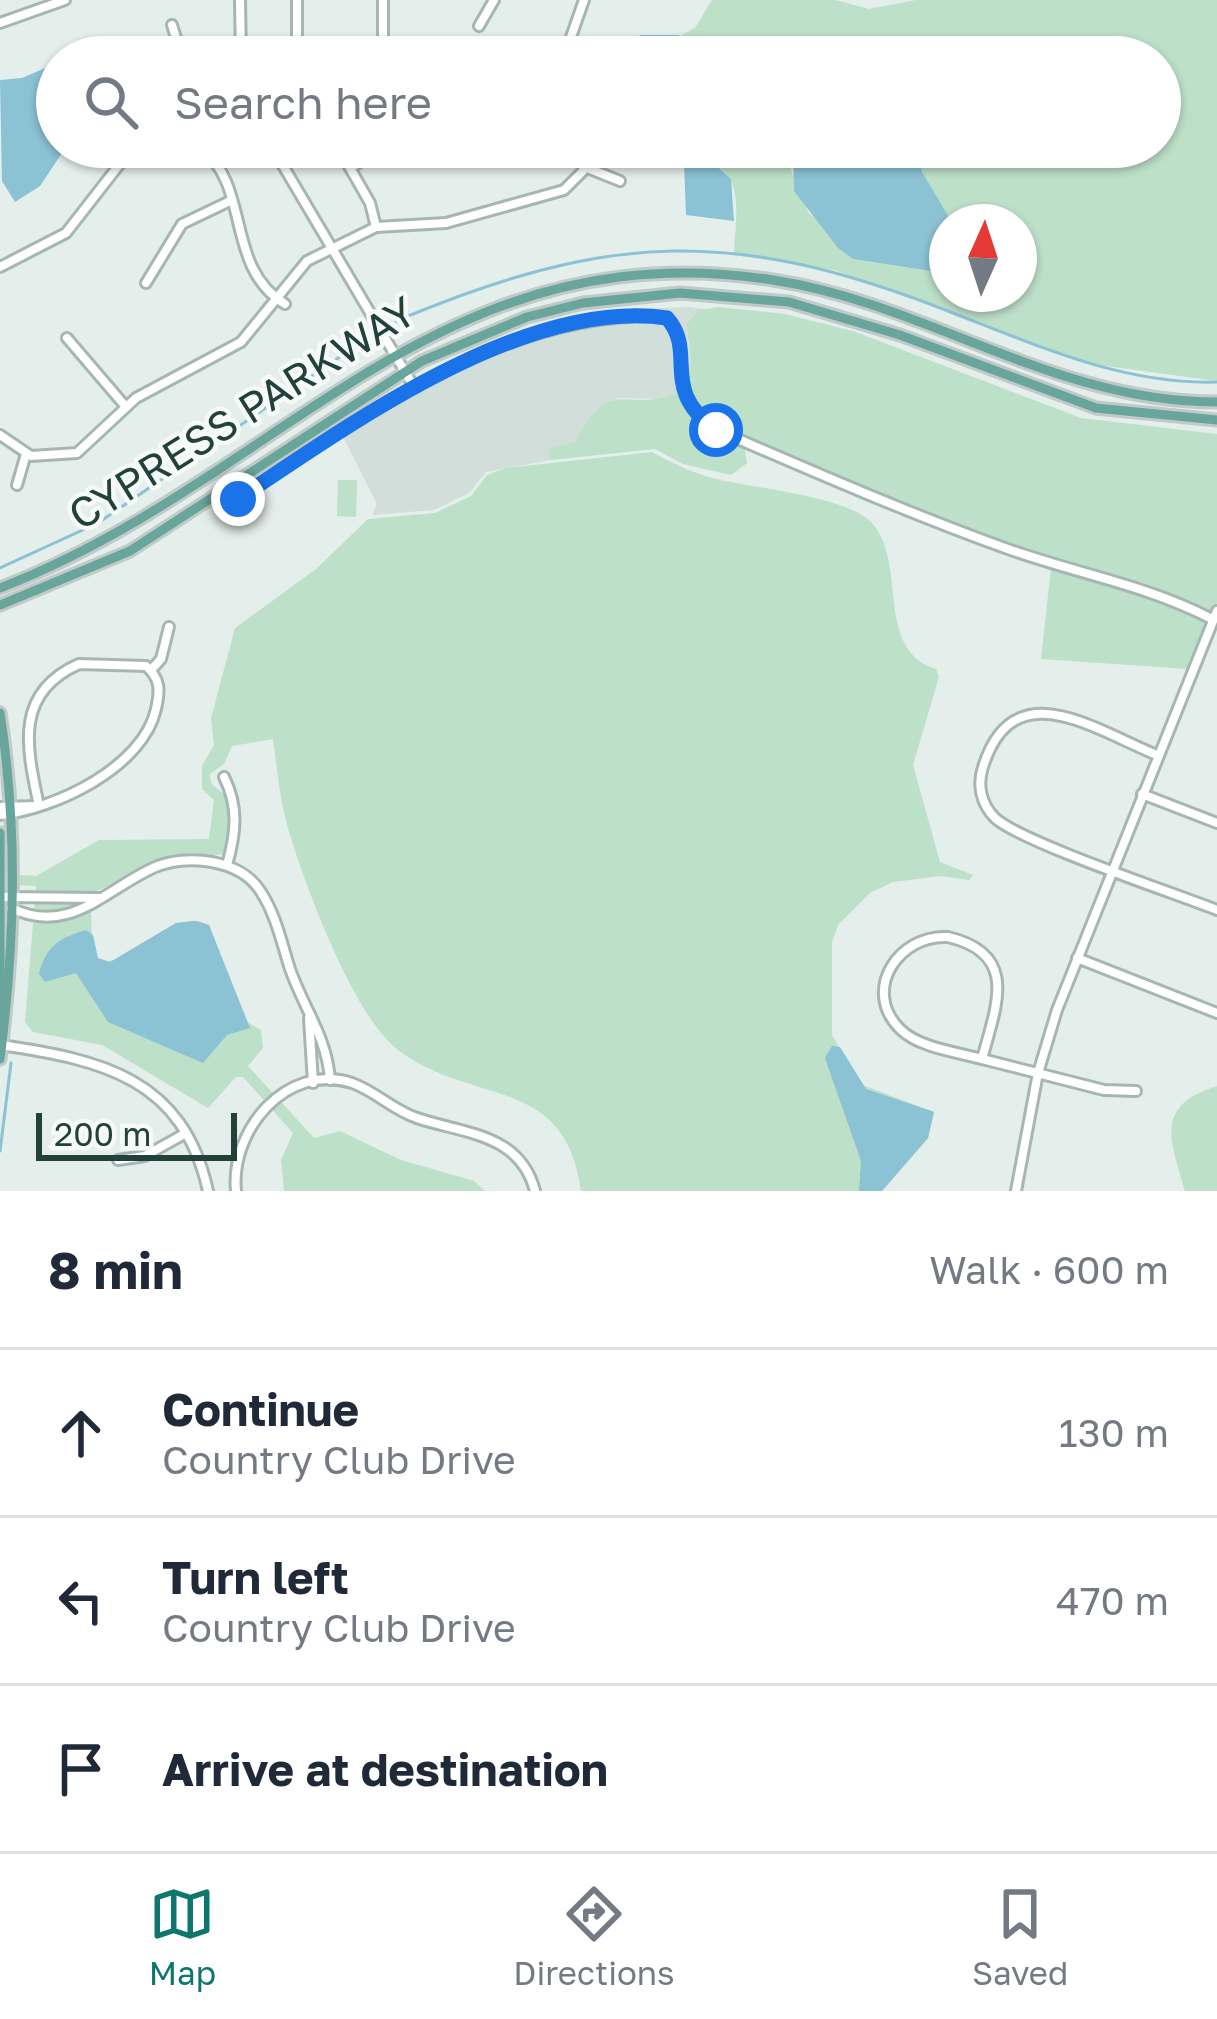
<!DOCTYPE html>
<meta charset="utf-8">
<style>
body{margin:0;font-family:"Golos Text",sans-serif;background:#f6f6f7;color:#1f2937}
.compass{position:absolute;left:929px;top:204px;width:108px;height:108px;border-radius:50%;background:#fff;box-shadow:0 3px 9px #0004;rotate:3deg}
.scale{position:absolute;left:36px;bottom:30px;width:201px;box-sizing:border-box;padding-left:12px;border:6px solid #23413b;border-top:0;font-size:33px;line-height:42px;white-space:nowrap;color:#23413b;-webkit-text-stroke:9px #f5faf8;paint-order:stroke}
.stop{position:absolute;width:36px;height:36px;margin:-27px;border:9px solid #1a73e8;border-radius:50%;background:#fff}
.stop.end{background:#1a73e8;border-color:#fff;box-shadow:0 3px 12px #0008}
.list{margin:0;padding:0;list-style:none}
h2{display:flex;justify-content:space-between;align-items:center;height:156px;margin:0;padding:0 48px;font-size:51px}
h2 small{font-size:39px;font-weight:400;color:#747a83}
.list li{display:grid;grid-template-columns:78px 1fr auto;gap:36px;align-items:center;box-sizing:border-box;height:168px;padding:0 48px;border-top:3px solid #e0e1e3}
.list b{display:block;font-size:45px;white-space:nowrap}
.list p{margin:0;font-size:39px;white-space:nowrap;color:#747a83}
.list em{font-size:39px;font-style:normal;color:#747a83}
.icon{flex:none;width:66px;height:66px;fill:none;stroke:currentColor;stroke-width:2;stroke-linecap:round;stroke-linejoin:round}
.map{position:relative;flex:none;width:1217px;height:1191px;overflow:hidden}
.search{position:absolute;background:#fff;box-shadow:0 3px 9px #0004;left:36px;right:36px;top:36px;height:132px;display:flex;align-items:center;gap:30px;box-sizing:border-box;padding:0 42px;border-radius:66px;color:#747a83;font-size:45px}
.sheet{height:660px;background:#fff}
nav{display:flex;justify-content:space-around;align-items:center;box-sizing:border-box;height:168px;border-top:3px solid #e0e1e3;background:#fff;font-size:33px;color:#747a83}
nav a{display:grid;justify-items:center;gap:6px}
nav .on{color:#0f766e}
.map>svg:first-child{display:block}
</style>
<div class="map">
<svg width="1217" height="1191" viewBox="0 0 1217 1191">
<rect width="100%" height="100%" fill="#e4eeeb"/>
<g fill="#d2deda">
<polygon points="690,307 703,309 688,342 691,364 684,383 678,324 655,312 578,320 521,335 416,382 414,378 485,343 537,325 634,309"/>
<polygon points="637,320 670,327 680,391 665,399 618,398 575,442 549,449 551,460 486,472 469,493 434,510 372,515 377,504 342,435 474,361 579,328"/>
</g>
<g fill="#bde0c9">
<path d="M 712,0 L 835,0 L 869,9 L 916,0 L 1217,0 L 1217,381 L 1091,364 L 834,270 L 734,255 C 734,232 743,192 726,174 C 716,163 704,161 696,147 L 793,147 L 791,170 L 808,212 L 829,231 L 838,248 L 853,259 L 942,273 L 947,266 L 947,294 L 1019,294 L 1019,222 L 952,222 L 922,172 L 914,147 L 1160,147 L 1160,57 L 688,57 L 680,36 L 695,28 Z"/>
<polygon points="719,307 785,314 853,331 1081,418 1217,434 1217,604 1211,614 1147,584 1068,566 996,541 718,427 689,399 684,383 691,364 687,324 699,310"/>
<path d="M 680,391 L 700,423 L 744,446 L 747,463 L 731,475 L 683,464 L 655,449 L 551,460 L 548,449 L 575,442 C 612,370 629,417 680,391 Z"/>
<path d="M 652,452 C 674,464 696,475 721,480 C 755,488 849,497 872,523 C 908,563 874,650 936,669 L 939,677 L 913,765 L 940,862 L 973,875 L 969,880 L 941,876 L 893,882 L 870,893 L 838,925 L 832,942 L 832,1035 L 860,1084 L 934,1112 L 928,1138 L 882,1191 L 581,1191 C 565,1073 473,1107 398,1050 C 353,1016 301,876 286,821 C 279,794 277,765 273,739 L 232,746 L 224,764 L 210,774 L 211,783 L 229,799 L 232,824 L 226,854 L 159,860 L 91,894 L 92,958 C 138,976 164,903 209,925 L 244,1020 L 261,1030 L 263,1048 L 248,1066 L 314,1138 L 340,1131 L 401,1160 L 474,1181 L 485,1191 L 284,1191 L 281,1160 L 293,1133 L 243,1077 L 236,1077 L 208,1108 L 102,1045 L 33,1032 L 25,1022 L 36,886 L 0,884 L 0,874 L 36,876 L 99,840 L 209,839 L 214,800 L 202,789 L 202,766 L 214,745 L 211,718 L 235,628 L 316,569 L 368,519 L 435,513 L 471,496 L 487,475 L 506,468 Z"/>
<polygon points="338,480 357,480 356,517 337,516"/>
<polygon points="1051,568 1145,591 1208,621 1188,669 1041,659"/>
<path d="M 1217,1086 L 1217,1191 L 1185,1191 C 1171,1140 1153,1106 1217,1086 Z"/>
</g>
<g fill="#8bc2d4">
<polygon points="640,35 679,35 688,57 624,57"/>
<polygon points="57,63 57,147 66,147 40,186 15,202 2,181 0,80 22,78"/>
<polygon points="671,147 696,147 731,179 734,221 686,215 684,163"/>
<polygon points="793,147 914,147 922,172 952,222 947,222 943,273 853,259 838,248 794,191"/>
<path d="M 196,921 L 209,925 L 250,1028 L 227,1035 L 203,1063 L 108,1022 L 76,973 L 45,982 L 39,974 C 46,946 59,938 86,930 L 93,935 L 98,958 L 110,962 L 176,923 Z"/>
<polygon points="832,1046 840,1047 866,1089 934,1112 928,1138 882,1191 859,1191 861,1161 825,1058"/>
</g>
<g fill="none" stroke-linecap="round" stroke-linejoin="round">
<g stroke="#8bc2d4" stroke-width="3">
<path d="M 396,321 C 611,231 735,227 953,313 C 1037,346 1125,385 1217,382"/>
<polyline points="0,568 98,523 363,341"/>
<polyline points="0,1151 11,1063"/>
</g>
<g stroke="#a6b7b3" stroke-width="14">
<g id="minor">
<polyline points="240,0 241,57"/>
<polyline points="0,23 65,0"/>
<polyline points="172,25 182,57"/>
<polyline points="479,26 494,0"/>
<polyline points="383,48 383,0"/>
<polyline points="297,57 297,0"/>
<polyline points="564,57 584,0"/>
<path d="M 200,147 C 252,186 224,267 285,304"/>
<polyline points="272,147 414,387"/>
<polyline points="338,147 370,203 376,227"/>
<polyline points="585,167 620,181"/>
<polyline points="350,168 386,147"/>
<polyline points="0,267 66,233 133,147"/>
<polyline points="146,283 182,224 230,201"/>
<polyline points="67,338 126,407"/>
<polyline points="0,435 31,456 77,453 136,398 241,342 307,261 376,227 446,223 564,190 583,171 589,147"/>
<polyline points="17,485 26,454"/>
<path d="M 241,518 L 238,499 C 362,416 499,315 655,316 L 667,318 C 698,352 658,389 717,430 C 812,471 908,513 1005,548 C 1077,574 1144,584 1212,619"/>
<polyline points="151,670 161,659 169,627"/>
<path d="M 1157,755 C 1093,729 1013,671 983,767 C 977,785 981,804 995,818 C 1021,842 1174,893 1217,910"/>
<path d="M 224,777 C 239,807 236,833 227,865"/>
<polyline points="1142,794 1217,823"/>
<polyline points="0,807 38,806"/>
<path d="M 0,815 C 56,809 143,767 156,709 C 160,691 161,679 146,666 L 79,664 C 13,693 27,749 39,806"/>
<polyline points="3,897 99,898"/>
<path d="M 11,908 C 69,936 105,890 153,868 C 186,853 241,859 261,892 C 276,915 282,944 290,969 C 304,1009 327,1037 330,1080"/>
<path d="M 948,937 C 1020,954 996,1006 982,1059 C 957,1052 919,1048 900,1029 C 861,990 899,934 948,937 Z"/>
<polyline points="1077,958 1217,1013"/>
<polyline points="309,1018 313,1083"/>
<path d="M 1,1045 C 102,1060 183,1078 208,1191"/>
<polyline points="982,1059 1104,1090 1136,1091"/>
<polyline points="118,1160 145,1156 186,1133"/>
<path d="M 236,1191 C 230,1131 286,1062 352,1083 C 375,1091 393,1110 417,1118 C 464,1134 520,1133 535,1191"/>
<polyline points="1016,1191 1038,1073 1057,1010 1217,611"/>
</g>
</g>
<g stroke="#c1cac8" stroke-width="15">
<g id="major">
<path d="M 0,588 C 281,480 434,228 773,280 C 929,304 1053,402 1217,402"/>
<polyline points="0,605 130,551 422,361 527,317 583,303 680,293 789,302 900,335 1096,408 1217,420"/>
<path d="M 0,713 C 18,830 15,942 0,1059"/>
<polyline points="0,833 0,1019"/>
</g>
</g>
<use href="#minor" stroke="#fff" stroke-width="8"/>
<use href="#major" stroke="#68a59a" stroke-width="9"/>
</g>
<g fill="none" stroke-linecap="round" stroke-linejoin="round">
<path stroke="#1a73e8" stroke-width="15" d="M 238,499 C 349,425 526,297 667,318 C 698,353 658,389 716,430"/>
</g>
<g text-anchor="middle" stroke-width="9" stroke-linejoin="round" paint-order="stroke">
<g font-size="42" fill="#23413b" stroke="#f5faf8">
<text transform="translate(242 413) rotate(-32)" y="15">CYPRESS PARKWAY</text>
</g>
</g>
</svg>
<svg class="compass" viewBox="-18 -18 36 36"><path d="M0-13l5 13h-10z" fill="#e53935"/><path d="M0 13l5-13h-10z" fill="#747a83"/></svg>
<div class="scale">200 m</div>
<div class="stop" style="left:716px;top:430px"></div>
<div class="stop end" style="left:238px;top:499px"></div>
<div class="search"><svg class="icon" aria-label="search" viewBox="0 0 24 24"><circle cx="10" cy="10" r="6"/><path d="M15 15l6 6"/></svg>Search here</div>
</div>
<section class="sheet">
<h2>8 min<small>Walk · 600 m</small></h2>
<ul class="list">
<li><svg class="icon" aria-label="ahead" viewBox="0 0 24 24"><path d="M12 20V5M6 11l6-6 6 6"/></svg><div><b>Continue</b><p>Country Club Drive</p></div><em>130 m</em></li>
<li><svg class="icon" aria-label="left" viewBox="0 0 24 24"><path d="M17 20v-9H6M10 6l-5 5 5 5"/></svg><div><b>Turn left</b><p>Country Club Drive</p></div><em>470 m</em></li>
<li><svg class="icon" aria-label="arrive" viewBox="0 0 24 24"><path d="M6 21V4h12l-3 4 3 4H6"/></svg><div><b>Arrive at destination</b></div></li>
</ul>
</section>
<nav>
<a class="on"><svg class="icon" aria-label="map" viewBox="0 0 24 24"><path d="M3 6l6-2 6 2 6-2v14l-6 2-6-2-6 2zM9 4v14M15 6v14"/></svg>Map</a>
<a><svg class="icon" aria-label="directions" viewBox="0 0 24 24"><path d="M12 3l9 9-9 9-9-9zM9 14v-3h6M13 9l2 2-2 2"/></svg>Directions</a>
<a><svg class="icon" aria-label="saved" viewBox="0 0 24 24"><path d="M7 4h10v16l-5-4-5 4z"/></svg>Saved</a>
</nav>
